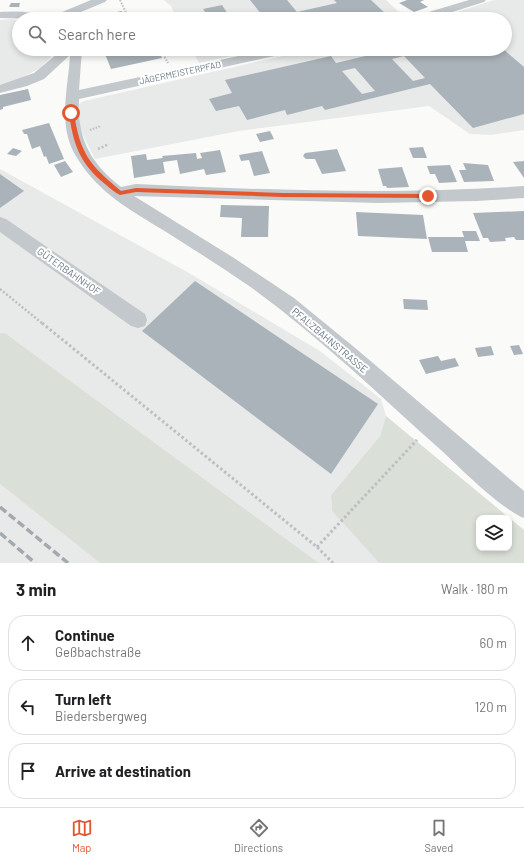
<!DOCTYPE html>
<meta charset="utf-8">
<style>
body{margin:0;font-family:Barlow,sans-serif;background:#f2f2f2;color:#202124}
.controls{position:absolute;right:12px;bottom:12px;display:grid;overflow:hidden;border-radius:8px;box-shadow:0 2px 6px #0003}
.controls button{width:36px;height:36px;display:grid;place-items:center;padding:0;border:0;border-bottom:1px solid #e0e0e0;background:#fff;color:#202124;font:20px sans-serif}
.stop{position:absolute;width:12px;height:12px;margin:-9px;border:3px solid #e4572e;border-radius:50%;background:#fff}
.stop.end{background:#e4572e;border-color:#fff;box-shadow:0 1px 4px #0008}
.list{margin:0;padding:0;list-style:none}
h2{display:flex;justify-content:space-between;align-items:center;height:52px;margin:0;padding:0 16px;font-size:17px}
h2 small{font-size:13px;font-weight:400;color:#757577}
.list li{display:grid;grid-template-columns:26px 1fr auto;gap:12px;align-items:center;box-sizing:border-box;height:56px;margin:0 8px 8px;padding:0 8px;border:1px solid #e0e0e0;border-radius:16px}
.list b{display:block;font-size:15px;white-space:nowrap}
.list p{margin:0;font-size:13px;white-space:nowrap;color:#757577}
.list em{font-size:13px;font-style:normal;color:#757577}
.icon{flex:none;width:22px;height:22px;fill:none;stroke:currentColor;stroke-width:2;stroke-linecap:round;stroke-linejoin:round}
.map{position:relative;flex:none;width:524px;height:563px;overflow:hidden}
.search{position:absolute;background:#fff;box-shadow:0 2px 6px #0003;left:12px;right:12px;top:12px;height:44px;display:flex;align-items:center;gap:10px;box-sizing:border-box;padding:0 14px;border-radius:22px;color:#757577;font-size:15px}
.sheet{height:244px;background:#fff}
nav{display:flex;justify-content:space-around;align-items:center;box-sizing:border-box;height:56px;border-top:1px solid #e0e0e0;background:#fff;font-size:11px;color:#757577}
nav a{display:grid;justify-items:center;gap:2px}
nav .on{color:#e4572e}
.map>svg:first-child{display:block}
</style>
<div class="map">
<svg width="524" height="563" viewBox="0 0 524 563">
<rect width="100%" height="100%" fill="#fafaf8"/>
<g fill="#e8e9e9">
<polygon points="164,0 386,0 404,17 394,19 177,19 171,6"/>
<polygon points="494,0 524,0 524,130 491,135 470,134 429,106 239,131 95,159 80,129 79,104 84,101 314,49 505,49 505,19 436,19"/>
<polygon points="12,19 19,21 19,49 55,49 50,58 40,68 18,80 0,85 0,20"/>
<polygon points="192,49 261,49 199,63"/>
<polygon points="0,169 189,273 320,351 381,399 386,416 380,436 331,495 332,511 379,563 319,563 5,333 0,333"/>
<polygon points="0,484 37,513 100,563 0,563"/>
</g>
<g fill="#dadfd7" fill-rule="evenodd">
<polygon points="0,333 5,333 319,563 100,563 0,484"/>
<path d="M 386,416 L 524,530 L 524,563 L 379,563 L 332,511 L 331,495 L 380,436 ZM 479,518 L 509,518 L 509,548 L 479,548 Z"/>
</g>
<g fill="#aab3b9" fill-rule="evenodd">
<polygon points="250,0 287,0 297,12 337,3 334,0 371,0 388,16 376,19 352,19 347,13 321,19 265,19"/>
<polygon points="407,0 424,0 420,2 428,7 414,12 399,3"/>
<polygon points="11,3 20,3 19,7 9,7"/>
<polygon points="222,5 231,19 192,19 207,15 203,9"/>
<polygon points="122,11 126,19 92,19 91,17"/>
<polygon points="252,12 257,19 241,19 237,14"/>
<polygon points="103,49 158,49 162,58 111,69"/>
<polygon points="212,49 228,49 228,50 214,53"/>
<path d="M 395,49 L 503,49 L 524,67 L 524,114 L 473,128 L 430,84 L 325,110 L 322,106 L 287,115 L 285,110 L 247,120 L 239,106 L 216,111 L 209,99 L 232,93 L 225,80 L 331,56 L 336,63 ZM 404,56 L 425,78 L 413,81 L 392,59 ZM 355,68 L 375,91 L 362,94 L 342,71 Z"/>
<polygon points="28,89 31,100 3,107 3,109 0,110 0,95"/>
<polygon points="49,123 64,159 49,164 46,156 44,157 40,146 32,149 27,134 24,134 22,130"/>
<polygon points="270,131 274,139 260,142 256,134"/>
<polygon points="423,147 427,158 413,158 409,148"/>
<polygon points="13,148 22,151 16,156 7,154"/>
<polygon points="337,149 346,171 322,174 315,159 306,159 303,156 305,153"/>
<polygon points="220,150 226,172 206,175 204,169 180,174 177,160 163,162 165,173 134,178 131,156 146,154 147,160 163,158 162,156 196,153 197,159 202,158 200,153"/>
<polygon points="262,151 270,173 254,176 249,160 241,161 239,155"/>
<polygon points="65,161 73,172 61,177 54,165"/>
<polygon points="524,161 524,178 513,162"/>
<polygon points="463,163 488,165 494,181 464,182 459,170 466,170"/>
<polygon points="450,165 457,182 439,183 435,174 430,174 427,166"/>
<polygon points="402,167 409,187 387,188 386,186 383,186 378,169"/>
<polygon points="0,174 24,191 0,208"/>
<polygon points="221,205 269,206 268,237 241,237 242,218 220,217"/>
<polygon points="524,211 524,240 516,240 514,237 505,238 506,241 490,242 488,238 483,238 473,213"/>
<polygon points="356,212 423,215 427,239 358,236"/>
<polygon points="462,231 476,231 480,241 465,241 468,252 432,252 428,237 464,237"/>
<polygon points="195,281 378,404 331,474 142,331"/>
<polygon points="403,299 427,300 428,310 404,309"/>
<polygon points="519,345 523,354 514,355 510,346"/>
<polygon points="491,346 494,355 478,357 475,348"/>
<polygon points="438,356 441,361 455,358 459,366 426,374 419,360"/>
</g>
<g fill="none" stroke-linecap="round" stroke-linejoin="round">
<g stroke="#bbbfc2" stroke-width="2" stroke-dasharray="1.5 1.5" stroke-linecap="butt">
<polyline points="120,0 129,19"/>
<polyline points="160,49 168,63"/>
<polyline points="90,130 101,126"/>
</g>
<g stroke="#bbbfc2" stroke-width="2.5" stroke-dasharray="2 2" stroke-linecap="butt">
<polyline points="98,149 109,144"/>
<polyline points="0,289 43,324"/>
</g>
<g stroke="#bbbfc2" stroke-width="3" stroke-dasharray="2.5 2.5" stroke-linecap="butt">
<polyline points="42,323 317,547 333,563"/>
<polyline points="317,547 417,440"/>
</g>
<g fill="#c3c8cc" fill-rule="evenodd">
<polygon points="91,0 107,0 105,2 64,19 48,19 50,17"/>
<polygon points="469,0 486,0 484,2 430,19 410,19 412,17"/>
<path d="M 0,12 C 12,12 32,9 40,19 L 0,18 Z"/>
<path d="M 63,49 L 82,49 L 79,90 L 271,49 L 294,49 L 288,53 L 79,99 C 77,138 90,163 121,187 L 136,184 C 266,190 395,195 524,186 L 524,198 L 476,201 L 379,203 L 134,196 L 234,258 L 294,298 L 354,347 L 524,491 L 524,518 C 500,508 462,470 442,451 C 380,396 320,337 252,288 C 223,268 193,249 163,230 C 132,211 99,193 79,161 C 56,128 68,92 70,55 L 44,79 L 27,86 L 0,93 L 0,85 L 34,73 Z"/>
<polygon points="0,217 6,219 145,314 147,320 145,326 138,328 131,326 0,232"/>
</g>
<g stroke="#a2aab0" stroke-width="3.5" stroke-dasharray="8 3.5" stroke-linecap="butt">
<polyline points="0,507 68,563"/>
<polyline points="0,533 35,563"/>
</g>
</g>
<path fill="#e4572e" d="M 71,111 L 74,113 C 80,154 90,165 121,191 L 136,188 L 282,193 L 428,194 L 431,196 L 428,198 L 282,197 L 136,192 L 120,195 C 115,193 110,188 105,184 C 80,164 73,144 69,113 Z"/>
<g text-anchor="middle" stroke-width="4" stroke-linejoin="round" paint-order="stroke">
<g font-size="9" fill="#657683" stroke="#fff">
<text transform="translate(180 73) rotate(-12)" y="3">JÄGERMEISTERPFAD</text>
</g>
<g font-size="10" fill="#657683" stroke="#fff">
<text transform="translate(69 271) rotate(35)" y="4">GÜTERBAHNHOF</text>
<text transform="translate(330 340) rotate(40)" y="4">PFALZBAHNSTRASSE</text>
</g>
</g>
</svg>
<div class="controls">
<button><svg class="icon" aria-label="layers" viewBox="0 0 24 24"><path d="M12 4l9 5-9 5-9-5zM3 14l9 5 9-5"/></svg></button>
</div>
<div class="stop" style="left:71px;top:113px"></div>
<div class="stop end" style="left:428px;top:196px"></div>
<div class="search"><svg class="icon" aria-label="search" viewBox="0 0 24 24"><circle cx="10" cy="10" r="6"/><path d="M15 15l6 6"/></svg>Search here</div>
</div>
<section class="sheet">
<h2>3 min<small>Walk · 180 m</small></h2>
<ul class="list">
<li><svg class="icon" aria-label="ahead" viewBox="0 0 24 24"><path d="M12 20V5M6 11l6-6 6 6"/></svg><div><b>Continue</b><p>Geßbachstraße</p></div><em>60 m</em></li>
<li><svg class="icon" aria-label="left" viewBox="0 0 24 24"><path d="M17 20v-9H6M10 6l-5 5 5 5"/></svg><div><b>Turn left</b><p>Biedersbergweg</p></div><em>120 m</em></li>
<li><svg class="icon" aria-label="arrive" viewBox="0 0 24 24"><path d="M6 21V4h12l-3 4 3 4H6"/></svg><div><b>Arrive at destination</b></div></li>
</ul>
</section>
<nav>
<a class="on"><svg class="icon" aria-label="map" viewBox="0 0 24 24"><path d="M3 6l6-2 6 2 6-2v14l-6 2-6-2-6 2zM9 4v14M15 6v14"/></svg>Map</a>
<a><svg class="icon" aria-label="directions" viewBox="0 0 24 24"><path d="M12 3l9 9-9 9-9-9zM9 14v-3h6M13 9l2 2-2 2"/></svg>Directions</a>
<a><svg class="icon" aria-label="saved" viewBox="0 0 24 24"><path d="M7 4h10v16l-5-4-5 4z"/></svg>Saved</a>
</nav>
